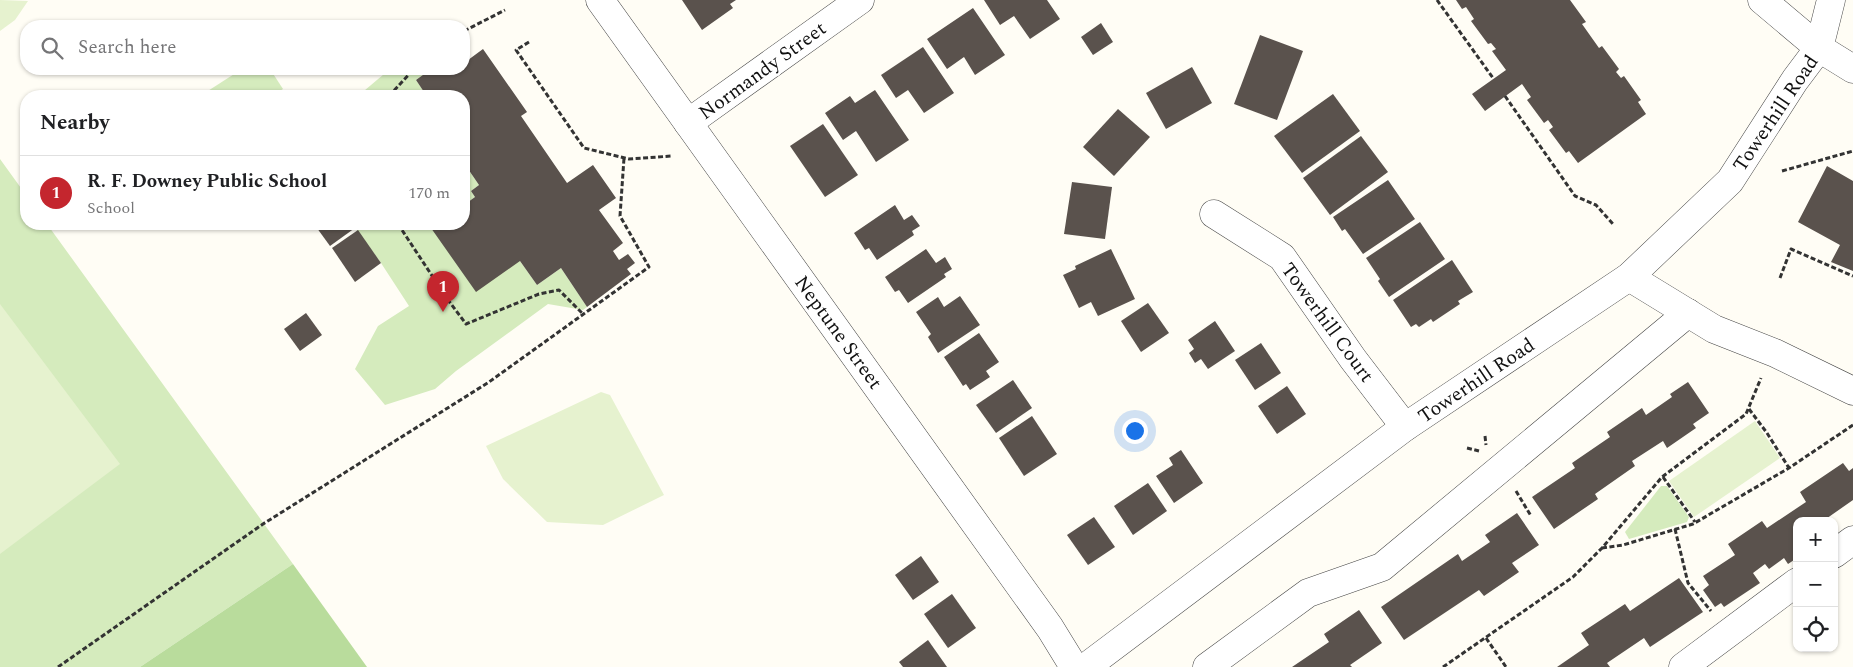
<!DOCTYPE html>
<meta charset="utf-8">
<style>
body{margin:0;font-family:Spectral,serif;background:#f6f6f6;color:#202124}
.controls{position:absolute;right:15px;bottom:15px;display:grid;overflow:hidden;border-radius:10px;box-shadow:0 1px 4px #0004}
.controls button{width:45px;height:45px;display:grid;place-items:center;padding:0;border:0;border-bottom:1px solid #e0e0e0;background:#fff;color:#202124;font:25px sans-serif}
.you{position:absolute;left:1134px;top:430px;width:18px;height:18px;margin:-12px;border:4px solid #fff;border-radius:50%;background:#1a73e8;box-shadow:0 0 0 8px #1a73e833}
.badge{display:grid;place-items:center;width:32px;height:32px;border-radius:50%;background:#c4262e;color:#fff;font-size:16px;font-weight:700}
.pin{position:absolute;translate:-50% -41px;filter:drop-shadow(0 1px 2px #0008)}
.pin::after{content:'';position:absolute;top:26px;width:18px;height:15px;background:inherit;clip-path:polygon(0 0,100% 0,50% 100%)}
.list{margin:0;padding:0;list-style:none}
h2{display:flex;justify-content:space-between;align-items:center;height:65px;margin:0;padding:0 20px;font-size:21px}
h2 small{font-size:16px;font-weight:400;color:#757577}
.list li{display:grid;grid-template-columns:32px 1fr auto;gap:15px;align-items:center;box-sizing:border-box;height:75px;padding:0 20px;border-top:1px solid #e0e0e0}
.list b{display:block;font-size:19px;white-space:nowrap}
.list p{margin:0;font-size:16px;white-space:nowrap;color:#757577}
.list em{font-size:16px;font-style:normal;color:#757577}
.icon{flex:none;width:28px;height:28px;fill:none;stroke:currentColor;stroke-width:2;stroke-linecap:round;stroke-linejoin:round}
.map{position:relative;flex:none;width:1853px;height:667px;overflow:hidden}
.search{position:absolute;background:#fff;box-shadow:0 1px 4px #0004;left:20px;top:20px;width:450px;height:55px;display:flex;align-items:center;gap:12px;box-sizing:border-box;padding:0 18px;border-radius:20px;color:#757577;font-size:19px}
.panel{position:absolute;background:#fff;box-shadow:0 1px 4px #0004;left:20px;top:90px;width:450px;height:140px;border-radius:20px}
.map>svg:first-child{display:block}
</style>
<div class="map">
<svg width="1853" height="667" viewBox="0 0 1853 667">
<rect width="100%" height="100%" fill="#fffdf5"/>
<g fill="#d5ebbd">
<polygon points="242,69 270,69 283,89 272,96 200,96"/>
<polygon points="390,69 431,69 416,80 424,92 417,96 358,96"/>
<polygon points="0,159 26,195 26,224 47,224 293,564 140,667 0,667"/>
<polygon points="464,163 479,185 471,191 475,197 464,205"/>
<polygon points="352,224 437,224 431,228 520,261 537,285 561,268 587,307 583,310 548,304 456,371 435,389 385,405 355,369 378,326 409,306 381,263"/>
<polygon points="1661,486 1667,486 1689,517 1687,522 1629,539 1625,532"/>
</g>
<polygon fill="#b9dc9c" points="293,564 367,667 140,667"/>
<g fill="#e6f2cf">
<polygon points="0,0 28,1 15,20 0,31"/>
<polygon points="0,304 120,464 0,554"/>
<polygon points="601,392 610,395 664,495 603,525 547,522 503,479 486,446"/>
<polygon points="1755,421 1780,458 1694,517 1669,481"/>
</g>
<g fill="#5a524d">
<polygon points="682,0 736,0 730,4 733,8 702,30"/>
<polygon points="984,0 1047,0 1060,19 1030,39 1014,16 1000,25"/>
<polygon points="1456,0 1570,0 1586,22 1582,24 1599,48 1602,46 1619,69 1616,72 1621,78 1624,76 1641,100 1638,102 1646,114 1578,163 1569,151 1566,153 1549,130 1553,127 1548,120 1544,123 1527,100 1531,97 1522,84 1485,111 1472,94 1506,70 1492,51 1496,49 1491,43 1488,44 1471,21 1474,19 1466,7 1462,9"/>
<polygon points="973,8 1005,55 975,75 964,57 947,69 927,39"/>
<polygon points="1101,23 1113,42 1093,55 1081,37"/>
<polygon points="1260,35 1303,51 1277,120 1234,104"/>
<polygon points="923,47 954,93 924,113 908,90 896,98 881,75"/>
<polygon points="483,49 527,112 521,116 567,183 593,165 616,198 599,210 623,243 613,251 619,260 628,254 635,263 627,269 631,274 587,307 561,268 537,285 520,261 476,292 431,228 437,224 464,224 464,205 475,197 471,191 479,185 464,163 464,96 417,96 424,92 416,80 431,69 449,69 451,72 455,69 464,69 464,63"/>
<polygon points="1192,67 1212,103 1166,129 1146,93"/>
<polygon points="875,90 909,140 876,162 856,131 843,140 825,113 850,96 855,103"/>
<polygon points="1333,94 1360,131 1302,173 1274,136"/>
<polygon points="1118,109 1150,137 1114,176 1083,147"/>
<polygon points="823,124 858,175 825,197 790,146"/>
<polygon points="1361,136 1388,172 1330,215 1303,178"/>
<polygon points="1827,166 1853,181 1853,271 1831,262 1840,245 1798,222"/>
<polygon points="1388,180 1415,219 1363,254 1345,229 1342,231 1333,217"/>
<polygon points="1072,182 1112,187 1105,239 1064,234"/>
<polygon points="895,205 904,220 912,215 920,226 912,231 914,235 877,260 869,248 865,250 854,233"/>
<polygon points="1420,222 1445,259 1389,297 1378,281 1380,279 1366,258"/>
<polygon points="314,224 352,224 355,228 330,246"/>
<polygon points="358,230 381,263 355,282 332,248"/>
<polygon points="926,249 936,263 945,257 952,269 944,274 946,277 908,303 899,290 895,292 885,277"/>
<polygon points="1111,249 1135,299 1098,316 1091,302 1079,308 1063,275 1076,269 1075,266"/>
<polygon points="1452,260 1473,292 1458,301 1460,304 1433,322 1431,319 1419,327 1416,324 1411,327 1393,300"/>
<polygon points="960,296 980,325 938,353 928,337 931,334 916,312 938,297 944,307"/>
<polygon points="1148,303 1169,333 1141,352 1121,321"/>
<polygon points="306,313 322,335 300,351 284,329"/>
<polygon points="1215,321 1235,351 1208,369 1201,359 1195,363 1189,353 1194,349 1188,340"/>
<polygon points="979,333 999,362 986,371 990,377 970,390 966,384 963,386 944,357"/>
<polygon points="1261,343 1281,373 1255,390 1235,360"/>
<polygon points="1013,380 1032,408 996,433 976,405"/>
<polygon points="1688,382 1709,413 1693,424 1696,428 1667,448 1663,441 1632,461 1635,466 1595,494 1598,499 1554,529 1532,497 1575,468 1572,463 1610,437 1607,432 1642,408 1646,415 1672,397 1670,394"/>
<polygon points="1287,386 1306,414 1277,434 1258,406"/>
<polygon points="1032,416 1057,454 1024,476 999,438"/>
<polygon points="1181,450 1203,483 1174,503 1156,476 1173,465 1169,458"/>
<polygon points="1843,463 1849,471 1853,468 1853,500 1823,521 1797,521 1797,558 1788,564 1784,558 1769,569 1765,564 1753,573 1760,583 1724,607 1721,603 1715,607 1703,590 1709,585 1703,576 1735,555 1728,544 1762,521 1767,528 1806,502 1800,492"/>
<polygon points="1148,483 1167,511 1133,535 1114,506"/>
<polygon points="1517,513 1539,545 1512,563 1519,572 1484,596 1479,590 1404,640 1381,607 1458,554 1462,561 1490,542 1485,535"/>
<polygon points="1094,517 1115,547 1088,565 1067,535"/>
<polygon points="921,556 939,582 913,600 895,575"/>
<polygon points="1679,578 1703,612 1650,647 1644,638 1607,663 1610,667 1557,667 1589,645 1581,633 1625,604 1630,611"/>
<polygon points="952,594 976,628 948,648 924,614"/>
<polygon points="1359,610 1382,643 1350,665 1352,667 1292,667 1329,642 1324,634"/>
<polygon points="928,640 947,667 903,667 899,662"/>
</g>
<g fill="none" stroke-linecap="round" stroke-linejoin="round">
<g stroke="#444" stroke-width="29">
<g id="minor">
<polyline points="600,0 1050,628 1074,667"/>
<polyline points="1762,0 1819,48 1853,69"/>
<polyline points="688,123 860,0"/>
<polyline points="1214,214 1282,257 1353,359 1405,427"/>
<polyline points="1629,277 1714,329 1775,353 1853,391"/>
<polyline points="1834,554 1853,540"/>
<polyline points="1086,667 1405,427 1629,277 1730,181 1795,80 1819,48 1831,0"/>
<polyline points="1207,667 1308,593 1382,567 1688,313"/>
<polyline points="1683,667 1797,582"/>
</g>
</g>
<g stroke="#333" stroke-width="3" stroke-dasharray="5 2.5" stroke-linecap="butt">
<polyline points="1437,0 1493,78"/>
<polyline points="464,31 505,10"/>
<polyline points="529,42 516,50 584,148 629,159 672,156"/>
<polyline points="389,96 414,69"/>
<polyline points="1505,96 1575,196 1596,205 1613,224"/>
<polyline points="1782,171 1853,151"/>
<polyline points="398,224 448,300 466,324 539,294 559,290 583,314"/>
<polyline points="1780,278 1791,249 1853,276"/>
<polyline points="1749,409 1767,433 1789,468"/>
<polyline points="1485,436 1486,445"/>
<polyline points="1467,448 1479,451"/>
<polyline points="1663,477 1695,522"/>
<polyline points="1516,491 1531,516"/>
<polyline points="1675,529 1688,583 1711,611"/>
<polyline points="1602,548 1623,545 1693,524 1789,468 1853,425"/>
<polyline points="1486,638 1506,667"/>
<polyline points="58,667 263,524 489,382 649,267 620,216 624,158"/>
<polyline points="1443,667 1573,577 1602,548 1662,477 1746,414 1761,378"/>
</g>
<use href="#minor" stroke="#fff" stroke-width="28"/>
</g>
<g text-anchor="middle" stroke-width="5" stroke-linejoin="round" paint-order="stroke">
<g font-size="20" fill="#111" stroke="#fff">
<text transform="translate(762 70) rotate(-36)" y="7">Normandy Street</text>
<text transform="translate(1775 113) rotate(-56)" y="7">Towerhill Road</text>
<text transform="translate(1328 322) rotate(54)" y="7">Towerhill Court</text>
<text transform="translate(839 332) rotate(54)" y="7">Neptune Street</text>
<text transform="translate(1476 380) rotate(-34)" y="7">Towerhill Road</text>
</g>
</g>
</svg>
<div class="controls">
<button>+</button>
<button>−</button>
<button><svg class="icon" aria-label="locate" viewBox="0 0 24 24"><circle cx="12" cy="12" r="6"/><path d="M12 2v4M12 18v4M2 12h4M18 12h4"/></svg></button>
</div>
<div class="you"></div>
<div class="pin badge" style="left:443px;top:312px">1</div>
<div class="search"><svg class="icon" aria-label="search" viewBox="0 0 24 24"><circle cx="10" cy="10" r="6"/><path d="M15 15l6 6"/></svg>Search here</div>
<section class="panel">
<h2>Nearby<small></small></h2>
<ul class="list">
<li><span class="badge">1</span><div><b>R. F. Downey Public School</b><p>School</p></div><em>170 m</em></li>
</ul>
</section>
</div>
